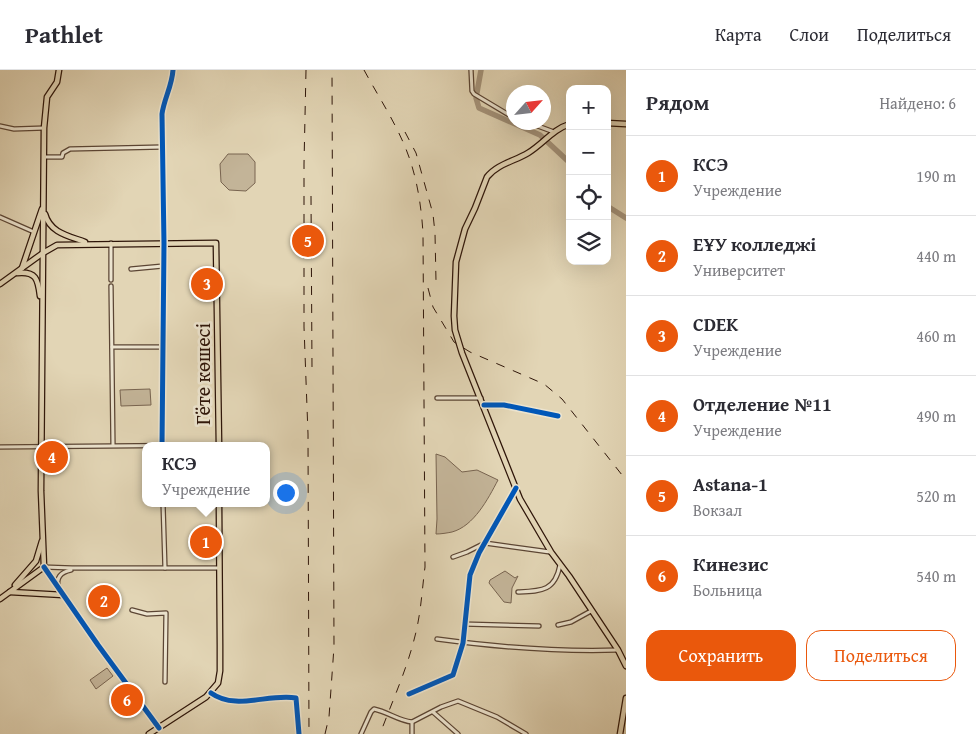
<!DOCTYPE html>
<html lang="ru">
<meta charset="utf-8">
<style>
body{margin:0;font-family:"Gentium Book Plus",serif;background:#f2f2f3;color:#2b2b33}
.controls{position:absolute;right:15px;top:15px;display:grid;overflow:hidden;border-radius:10px;box-shadow:0 5px 20px #0002}
.controls button{width:45px;height:45px;display:grid;place-items:center;padding:0;border:0;border-bottom:1px solid #e1e1e2;background:#fff;color:#2b2b33;font:25px sans-serif}
.compass{position:absolute;left:506px;top:15px;width:45px;height:45px;border-radius:50%;background:#fff;box-shadow:0 5px 20px #0002;rotate:63deg}
.you{position:absolute;left:285px;top:422px;width:18px;height:18px;margin:-12px;border:4px solid #fff;border-radius:50%;background:#1a73e8;box-shadow:0 0 0 8px #1a73e833}
.badge{display:grid;place-items:center;width:32px;height:32px;border-radius:50%;background:#ea580c;color:#fff;font-size:16px;font-weight:700}
.pin{position:absolute;translate:-50% -50%;border:2px solid #fff;box-shadow:0 1px 5px #0006}
.popup{position:absolute;left:142px;top:372px;width:128px;height:65px;box-sizing:border-box;display:grid;place-content:center;border-radius:10px;background:#fff;filter:drop-shadow(0 1px 4px #0005);font-size:16px;white-space:nowrap;color:#7c7c81}
.popup b{font-size:19px;color:#2b2b33}
.popup::after{content:'';position:absolute;left:50%;top:100%;margin-left:-10px;border:10px solid transparent;border-top-color:#fff}
.list{margin:0;padding:0;list-style:none}
h2{display:flex;justify-content:space-between;align-items:center;height:65px;margin:0;padding:0 20px;font-size:21px}
h2 small{font-size:16px;font-weight:400;color:#7c7c81}
.list li{display:grid;grid-template-columns:32px 1fr auto;gap:15px;align-items:center;box-sizing:border-box;height:80px;padding:0 20px;border-top:1px solid #e1e1e2}
.list b{display:block;font-size:19px;white-space:nowrap}
.list p{margin:0;font-size:16px;white-space:nowrap;color:#7c7c81}
.list em{font-size:16px;font-style:normal;color:#7c7c81}
.actions{display:flex;gap:10px;padding:15px 20px}
.actions a{flex:1;padding:11px 0;border:1px solid #ea580c;border-radius:15px;text-align:center;font-size:18px;color:#ea580c}
.actions .main{background:#ea580c;color:#fff}
.icon{flex:none;width:28px;height:28px;fill:none;stroke:currentColor;stroke-width:2;stroke-linecap:round;stroke-linejoin:round}
.map{position:relative;flex:none;width:626px;height:664px;overflow:hidden}
header{display:flex;align-items:center;gap:30px;box-sizing:border-box;height:70px;padding:0 25px;background:#fff;border-bottom:1px solid #e1e1e2}
header strong{font-size:24px}
nav{display:flex;gap:28px;margin-inline-start:auto;font-size:18px}
main{display:flex}
aside{flex:1;background:#fff}
.map>svg:first-child{display:block}
</style>
<header>
<strong>Pathlet</strong>
<nav><a>Карта</a><a>Слои</a><a>Поделиться</a></nav>
</header>
<main>
<div class="map">
<svg width="626" height="664" viewBox="0 0 626 664">
<rect width="100%" height="100%" fill="#e2d5b5"/>
<filter id="stains"><feTurbulence type="fractalNoise" baseFrequency=".004" numOctaves="4"/><feColorMatrix values="0 0 0 0 .2 0 0 0 0 .09 0 0 0 0 .02 0 0 0 .5 -.17"/></filter>
<radialGradient id="worn" r=".72"><stop offset=".6" stop-color="#630" stop-opacity="0"/><stop offset="1" stop-color="#630" stop-opacity=".3"/></radialGradient>
<g fill="#c3b498" stroke="#786450">
<polygon points="228,84 248,84 255,92 255,113 246,121 229,120 221,112 220,94"/>
<polygon points="150,319 151,335 121,336 120,320"/>
<path d="M 436,384 L 445,387 L 462,402 L 477,400 L 498,410 C 488,429 474,456 452,462 C 447,463 441,464 436,464 L 437,449 Z"/>
<polygon points="505,501 515,508 518,506 512,518 511,533 504,532 489,513 490,510"/>
<polygon points="107,598 113,606 96,619 90,610"/>
</g>
<g fill="none" stroke-linecap="round" stroke-linejoin="round">
<g stroke="#a5947b" stroke-width="5.5">
<polyline points="481,0 476,28 479,38 540,65 570,93"/>
<polyline points="607,136 626,148"/>
</g>
<g stroke="#5b4534" stroke-width="5.5">
<g id="minor">
<polyline points="471,0 472,21 474,24 514,48"/>
<polyline points="527,52 554,62"/>
<polyline points="0,56 14,59 44,58"/>
<polyline points="44,87 62,87 63,83 70,79 162,77"/>
<polyline points="0,147 34,162"/>
<polyline points="111,173 111,210"/>
<polyline points="131,199 163,196"/>
<polyline points="111,216 113,375"/>
<polyline points="112,277 163,277"/>
<polyline points="437,328 481,328"/>
<polyline points="484,335 504,335 558,346"/>
<path d="M 162,376 L 164,174 L 162,44 C 164,29 172,16 173,0"/>
<polyline points="0,377 219,375"/>
<polyline points="163,433 165,498"/>
<polyline points="453,487 467,482 485,473 550,482"/>
<polyline points="44,497 98,575 159,658"/>
<polyline points="44,497 72,498 219,498"/>
<path d="M 59,518 C 55,508 61,502 71,500"/>
<path d="M 518,522 C 542,521 555,521 560,495"/>
<polyline points="132,540 147,544 166,543 165,612"/>
<polyline points="464,554 539,556"/>
<polyline points="558,555 571,552 591,541"/>
<path d="M 437,569 C 497,577 557,582 618,580"/>
<path d="M 211,623 C 236,641 269,623 296,628 L 299,664"/>
<polyline points="409,624 453,605 463,573 470,505 479,483 516,418"/>
<polyline points="433,642 458,664"/>
<path d="M 361,664 L 371,642 L 374,639 C 388,642 399,651 412,652"/>
<polyline points="412,664 412,652 441,637 458,631 497,647 526,664"/>
</g>
</g>
<g stroke="#2e1509" stroke-width="7">
<g id="major">
<polyline points="607,53 626,54"/>
<path d="M 570,54 C 553,59 543,74 528,83 C 515,91 497,94 487,107 L 475,138 L 465,159 L 456,192 L 454,246 L 455,260 L 462,283 L 520,429 L 551,482 L 569,506 L 618,580 L 626,596"/>
<path d="M 45,144 C 50,163 69,166 85,172"/>
<polyline points="22,198 42,139"/>
<path d="M 17,203 C 36,201 38,209 40,226"/>
<polyline points="0,214 43,183 57,175 216,173 219,376"/>
<polyline points="15,515 36,491 42,471"/>
<polyline points="10,522 63,525"/>
<polyline points="0,529 44,497 41,421 44,58 47,27 57,12 59,0"/>
<polyline points="149,664 206,627 218,613 220,601 220,576 219,433"/>
<polyline points="620,664 626,628"/>
</g>
</g>
<use href="#minor" stroke="#ece4cf" stroke-width="3"/>
<use href="#major" stroke="#e2d5b5" stroke-width="4.5"/>
<g stroke="#2e1509" stroke-width="1" stroke-dasharray="9 9" stroke-linecap="butt">
<polyline points="306,0 304,94 304,257 308,364 309,664"/>
<path d="M 364,0 C 377,24 392,47 403,72 C 416,101 421,132 423,163 L 425,497 C 422,520 421,543 415,566 C 407,599 392,632 380,664"/>
<polyline points="405,62 416,83 433,144 435,163 436,211"/>
<polyline points="311,126 312,298"/>
<polyline points="428,218 433,237 454,272 470,282 544,314 562,329 626,410"/>
<polyline points="325,664 329,647 334,577 332,0"/>
</g>
<g stroke="#ece4cf" stroke-width="8">
<g id="cycleway">
<polyline points="484,335 504,335 558,346"/>
<path d="M 162,376 L 164,174 L 162,44 C 164,29 172,16 173,0"/>
<polyline points="44,497 98,575 159,658"/>
<path d="M 211,623 C 236,641 269,623 296,628 L 299,664"/>
<polyline points="409,624 453,605 463,573 470,505 479,483 516,418"/>
</g>
</g>
<use href="#cycleway" stroke="#0057b8" stroke-width="5"/>
</g>
<g text-anchor="middle" stroke-width="5" stroke-linejoin="round" paint-order="stroke">
<g font-size="20" fill="#2e1509" stroke="#ece4cf">
<text transform="translate(203 304) rotate(-90)" y="7">Гёте көшесі</text>
</g>
</g>
<rect width="100%" height="100%" filter="url(#stains)"/>
<rect width="100%" height="100%" fill="url(#worn)"/>
</svg>
<div class="controls">
<button>+</button>
<button>−</button>
<button><svg class="icon" aria-label="locate" viewBox="0 0 24 24"><circle cx="12" cy="12" r="6"/><path d="M12 2v4M12 18v4M2 12h4M18 12h4"/></svg></button>
<button><svg class="icon" aria-label="layers" viewBox="0 0 24 24"><path d="M12 4l9 5-9 5-9-5zM3 14l9 5 9-5"/></svg></button>
</div>
<svg class="compass" viewBox="-18 -18 36 36"><path d="M0-13l5 13h-10z" fill="#e53935"/><path d="M0 13l5-13h-10z" fill="#7c7c81"/></svg>
<div class="you"></div>
<div class="pin badge" style="left:206px;top:472px">1</div>
<div class="popup"><b>КСЭ</b>Учреждение</div>
<div class="pin badge" style="left:104px;top:531px">2</div>
<div class="pin badge" style="left:207px;top:214px">3</div>
<div class="pin badge" style="left:52px;top:387px">4</div>
<div class="pin badge" style="left:308px;top:171px">5</div>
<div class="pin badge" style="left:127px;top:630px">6</div>
</div>
<aside>
<h2>Рядом<small>Найдено: 6</small></h2>
<ul class="list">
<li><span class="badge">1</span><div><b>КСЭ</b><p>Учреждение</p></div><em>190 m</em></li>
<li><span class="badge">2</span><div><b>ЕҰУ колледжі</b><p>Университет</p></div><em>440 m</em></li>
<li><span class="badge">3</span><div><b>CDEK</b><p>Учреждение</p></div><em>460 m</em></li>
<li><span class="badge">4</span><div><b>Отделение №11</b><p>Учреждение</p></div><em>490 m</em></li>
<li><span class="badge">5</span><div><b>Astana-1</b><p>Вокзал</p></div><em>520 m</em></li>
<li><span class="badge">6</span><div><b>Кинезис</b><p>Больница</p></div><em>540 m</em></li>
</ul>
<div class="actions"><a class="main">Сохранить</a><a>Поделиться</a></div>
</aside>
</main>
